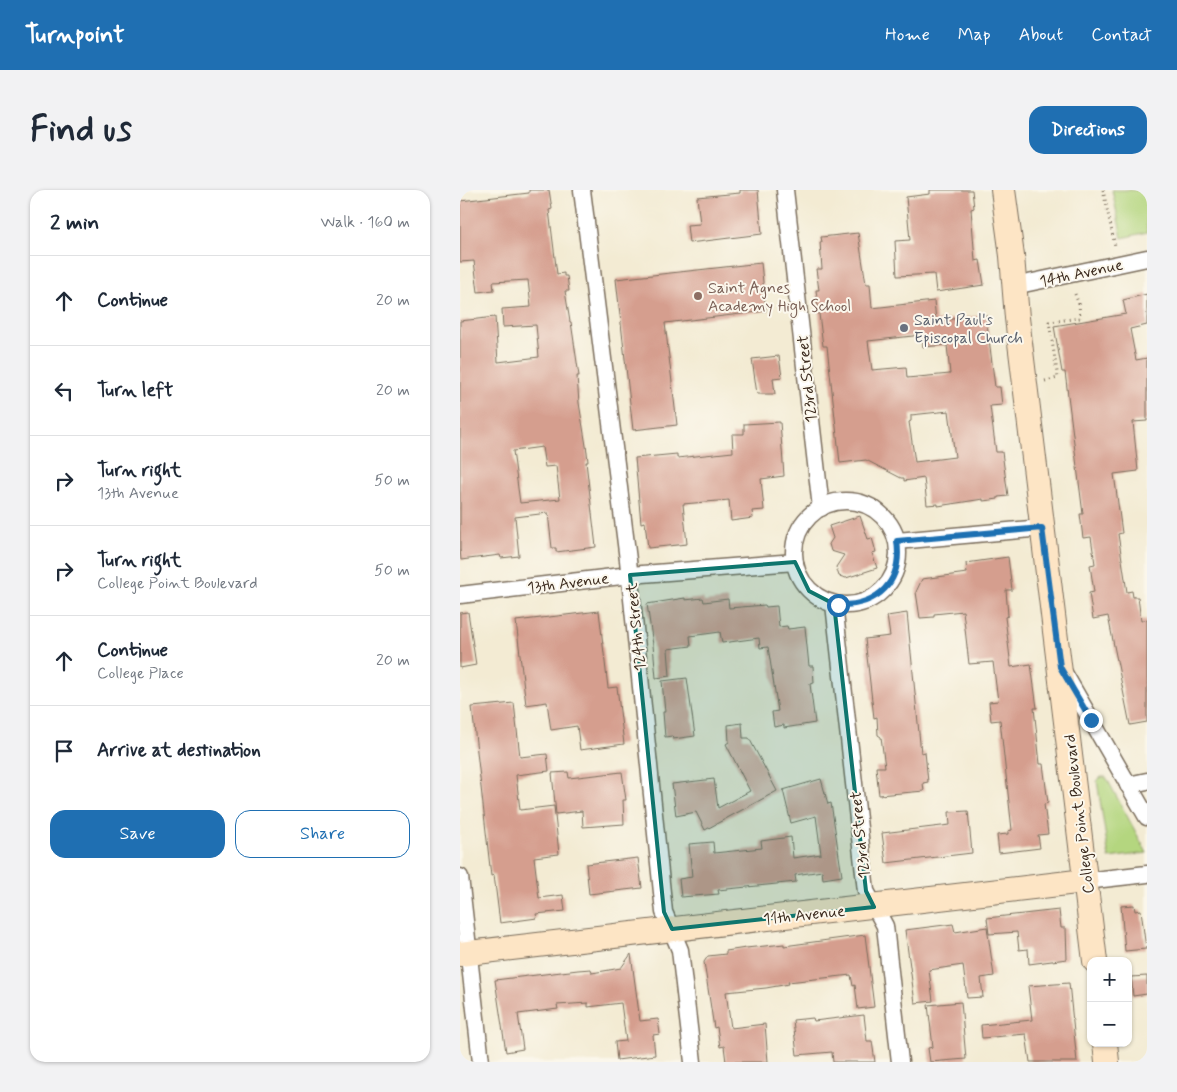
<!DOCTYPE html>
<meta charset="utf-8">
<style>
body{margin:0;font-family:Mynerve,sans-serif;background:#f2f2f3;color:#1f2937}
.controls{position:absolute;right:15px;bottom:15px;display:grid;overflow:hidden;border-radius:10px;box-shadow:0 1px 4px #0004}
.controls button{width:45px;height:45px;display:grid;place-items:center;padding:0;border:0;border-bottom:1px solid #e0e1e3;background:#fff;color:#1f2937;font:25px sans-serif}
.stop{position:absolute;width:15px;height:15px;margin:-11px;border:4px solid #1f6fb2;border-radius:50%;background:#fff}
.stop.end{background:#1f6fb2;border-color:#fff;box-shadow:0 1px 5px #0008}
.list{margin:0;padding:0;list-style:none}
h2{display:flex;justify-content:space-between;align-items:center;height:65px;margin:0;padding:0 20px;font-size:21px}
h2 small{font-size:16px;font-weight:400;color:#747a83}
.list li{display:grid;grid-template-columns:32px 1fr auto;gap:15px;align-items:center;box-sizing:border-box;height:90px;padding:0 20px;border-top:1px solid #e0e1e3}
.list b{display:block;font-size:19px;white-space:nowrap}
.list p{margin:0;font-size:16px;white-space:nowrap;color:#747a83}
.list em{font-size:16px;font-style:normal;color:#747a83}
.actions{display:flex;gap:10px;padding:15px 20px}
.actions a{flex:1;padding:11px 0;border:1px solid #1f6fb2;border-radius:15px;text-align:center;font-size:18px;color:#1f6fb2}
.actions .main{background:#1f6fb2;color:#fff}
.icon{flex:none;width:28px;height:28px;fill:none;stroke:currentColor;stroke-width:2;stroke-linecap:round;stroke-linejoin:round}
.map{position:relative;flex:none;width:687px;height:872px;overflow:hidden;border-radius:15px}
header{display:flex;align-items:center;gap:30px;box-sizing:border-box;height:70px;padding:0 25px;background:#1f6fb2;color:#fff}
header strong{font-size:24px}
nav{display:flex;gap:28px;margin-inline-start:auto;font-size:18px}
.intro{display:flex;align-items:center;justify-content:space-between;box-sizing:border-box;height:120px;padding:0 30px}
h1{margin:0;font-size:35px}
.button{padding:12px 22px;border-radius:15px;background:#1f6fb2;color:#fff;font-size:18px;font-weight:700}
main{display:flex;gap:30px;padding:0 30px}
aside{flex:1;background:#fff;border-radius:15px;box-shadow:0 1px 4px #0004}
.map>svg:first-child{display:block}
</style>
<header>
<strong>Turnpoint</strong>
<nav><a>Home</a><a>Map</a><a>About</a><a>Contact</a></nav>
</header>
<div class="intro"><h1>Find us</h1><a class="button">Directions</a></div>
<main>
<aside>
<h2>2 min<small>Walk · 160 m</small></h2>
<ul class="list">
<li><svg class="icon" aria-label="ahead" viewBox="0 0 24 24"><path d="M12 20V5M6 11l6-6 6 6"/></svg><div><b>Continue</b></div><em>20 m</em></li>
<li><svg class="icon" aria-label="left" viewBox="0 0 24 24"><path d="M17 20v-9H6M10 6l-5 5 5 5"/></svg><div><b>Turn left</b></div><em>20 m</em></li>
<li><svg class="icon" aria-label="right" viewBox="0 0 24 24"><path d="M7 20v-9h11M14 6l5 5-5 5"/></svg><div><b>Turn right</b><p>13th Avenue</p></div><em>50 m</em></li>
<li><svg class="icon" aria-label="right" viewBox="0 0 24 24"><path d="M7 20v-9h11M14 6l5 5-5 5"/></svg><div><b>Turn right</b><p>College Point Boulevard</p></div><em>50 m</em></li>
<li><svg class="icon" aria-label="ahead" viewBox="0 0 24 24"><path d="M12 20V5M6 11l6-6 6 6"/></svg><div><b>Continue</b><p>College Place</p></div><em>20 m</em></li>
<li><svg class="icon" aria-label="arrive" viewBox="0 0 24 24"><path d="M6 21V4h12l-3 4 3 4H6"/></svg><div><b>Arrive at destination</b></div></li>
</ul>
<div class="actions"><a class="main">Save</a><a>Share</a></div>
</aside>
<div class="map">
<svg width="687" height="872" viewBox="0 0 687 872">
<rect width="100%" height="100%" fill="#fbf7ec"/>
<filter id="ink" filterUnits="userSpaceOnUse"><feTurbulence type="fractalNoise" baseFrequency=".02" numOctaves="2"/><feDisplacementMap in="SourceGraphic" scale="10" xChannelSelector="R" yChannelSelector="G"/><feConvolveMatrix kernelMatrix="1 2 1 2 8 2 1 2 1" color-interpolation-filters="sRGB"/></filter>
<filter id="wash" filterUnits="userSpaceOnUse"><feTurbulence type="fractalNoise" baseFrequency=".0096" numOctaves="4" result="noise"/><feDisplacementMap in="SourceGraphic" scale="20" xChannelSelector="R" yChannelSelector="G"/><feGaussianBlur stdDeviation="1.12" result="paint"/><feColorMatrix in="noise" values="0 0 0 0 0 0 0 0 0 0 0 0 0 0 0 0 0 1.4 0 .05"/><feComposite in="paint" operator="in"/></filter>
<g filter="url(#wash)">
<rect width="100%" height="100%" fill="#f3ebd3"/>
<g fill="#b4d67f" stroke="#78804e">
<polygon points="652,0 687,0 687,42 662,48"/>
<polygon points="641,587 646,587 687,663 649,668 637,591"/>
</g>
<g id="blocks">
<g fill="#d59e8e" fill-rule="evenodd">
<path d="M 69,0 L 89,0 L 92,19 L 89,20 L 97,84 L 104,83 L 104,86 L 107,86 L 109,101 L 105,101 L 110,132 L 111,132 L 119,186 L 117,186 L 119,213 L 127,262 L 128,272 L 126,272 L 136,357 L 96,362 L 96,358 L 92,358 L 88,323 L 55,327 L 59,366 L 41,368 L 40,365 L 1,370 L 0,359 L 0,131 L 35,127 L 38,172 L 79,167 L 76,135 L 43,137 L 42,119 L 71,117 L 68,90 L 33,92 L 34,100 L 18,102 L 14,71 L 0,72 L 0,11 L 69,3 ZM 82,257 L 85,277 L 96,276 L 100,309 L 60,313 L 53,261 Z"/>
<polygon points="280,0 298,0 302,44 229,53 227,35 240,34 237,7 280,3"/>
<polygon points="470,0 512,0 514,18 511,19 515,71 520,70 524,95 476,102 474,84 437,86 435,51 450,50 446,7 470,4"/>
<path d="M 398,43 L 406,94 L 410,94 L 412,118 L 474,111 L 476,131 L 526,125 L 535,197 L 540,197 L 542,215 L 530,216 L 536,262 L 542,262 L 548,306 L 538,307 L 538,309 L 531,310 L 523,311 L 523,309 L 478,316 L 478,314 L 467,315 L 464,288 L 444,291 L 444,288 L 441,288 L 406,270 L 380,273 L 367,156 L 363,156 L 356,100 L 359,100 L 356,79 L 362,79 L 360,52 L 362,52 L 361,47 ZM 462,145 L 463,157 L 487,155 L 490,184 L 447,188 L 446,177 L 412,180 L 408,151 ZM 489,221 L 495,267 L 455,272 L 449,232 L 451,231 L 451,225 Z"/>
<polygon points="301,73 306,121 205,133 217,235 173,240 156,89"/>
<polygon points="687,104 687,135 670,139 676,170 687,168 687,231 673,232 678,281 654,284 662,343 658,344 667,402 672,401 673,407 678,407 681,431 687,429 687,532 670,535 648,426 633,429 629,403 634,402 630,375 635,374 631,347 623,348 620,324 623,324 605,182 602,182 594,136 666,124 663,110"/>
<polygon points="319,166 322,187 313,188 315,204 297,204 292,169"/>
<polygon points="320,232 324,286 301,289 304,320 292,321 293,328 271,331 269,310 223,314 227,354 188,358 185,332 181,333 175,268 217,264 217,268 273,262 272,244 284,244 284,234"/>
<polygon points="400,326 408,349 412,348 416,362 412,363 417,378 386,388 379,386 376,377 384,365 371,361 369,354 373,348 369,336"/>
<polygon points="548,367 552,400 546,400 548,426 545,427 551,477 571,474 577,518 574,518 580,574 583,574 588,613 584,614 588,644 578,645 580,658 539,663 537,645 548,644 548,641 552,640 540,530 531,531 529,512 538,511 533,472 509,474 503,421 474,424 474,427 460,428 456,402 462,389 507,383 506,373"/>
<polygon points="225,408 225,410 243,408 244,412 268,409 269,418 305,415 306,417 317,416 319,437 327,436 328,439 345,437 349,476 353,476 354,493 350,494 355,533 324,538 324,535 314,537 312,522 318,521 308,457 300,458 299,448 262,453 260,442 230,446 231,456 208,459 210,486 196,488 193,455 187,414"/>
<polygon points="139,421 148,498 157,497 164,554 120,560 117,536 91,540 87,512 66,515 56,431"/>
<polygon points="8,422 16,475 0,478 0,423"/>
<polygon points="447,423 461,563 465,562 468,592 463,593 464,601 419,605 416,577 425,577 421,547 418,545 417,527 414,528 405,449 430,446 427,426"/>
<polygon points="227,488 235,546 213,549 212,546 205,547 203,522 205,522 202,491"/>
<polygon points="54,513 60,567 87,564 89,581 56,585 60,620 94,616 99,664 74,667 79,708 103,705 105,721 76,724 77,728 40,733 34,685 31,686 12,517"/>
<polygon points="282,533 283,548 289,548 317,601 245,640 236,622 216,626 212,594 254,589 258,618 290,601 266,554 269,552 268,535"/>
<polygon points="108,582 109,588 162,582 166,610 163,610 164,634 123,637 122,621 96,624 92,583"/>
<polygon points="361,589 368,614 371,613 382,686 363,689 362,681 335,685 336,692 258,700 259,704 221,707 219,689 232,687 229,654 253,652 254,663 302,658 301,651 331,647 333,668 361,664 356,626 331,633 323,600"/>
<polygon points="508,621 512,663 426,673 422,643 490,635 489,622"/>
<polygon points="178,668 182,698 129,704 126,674"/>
<polygon points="674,715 675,721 681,720 686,759 665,761 661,716"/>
<polygon points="599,720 601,738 606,738 607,769 569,774 568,759 559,760 557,742 529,744 527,728"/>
<polygon points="493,734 495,742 527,737 534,786 521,788 523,807 507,808 503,775 469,780 473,811 455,813 445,740"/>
<polygon points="405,745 414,817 398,819 395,795 393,796 391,785 328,792 329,794 306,798 266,802 271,838 305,834 308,872 266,872 264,856 260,857 257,837 254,838 244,772 248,766 266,764 266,761 286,758 324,754 324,756"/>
<polygon points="171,764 180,831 198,829 200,844 193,845 195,865 157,870 155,852 166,851 161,813 128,817 128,813 97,815 98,819 58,824 63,859 46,862 35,790 118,780 131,779 132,783 161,778"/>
<polygon points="687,786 687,804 673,806 671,787"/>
<polygon points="609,793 617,872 570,872 566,844 522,848 521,835 572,830 568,796"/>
<polygon points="501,812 506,869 470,872 468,858 473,857 468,815"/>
<polygon points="404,825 407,851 412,851 415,872 373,872 372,862 337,865 333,830 353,828 354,831"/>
</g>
</g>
</g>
<g filter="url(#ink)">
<use href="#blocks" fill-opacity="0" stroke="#7b6e5d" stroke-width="1"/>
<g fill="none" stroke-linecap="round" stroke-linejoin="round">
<g stroke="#7b6e5d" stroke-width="19">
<g id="street">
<polyline points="122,0 168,370 204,722 220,760 233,872"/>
<polyline points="325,0 361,318"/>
<polyline points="554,96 687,68"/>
<circle cx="386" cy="363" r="52"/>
<polyline points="437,351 582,338"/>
<polyline points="0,405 170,385 335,372"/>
<polyline points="374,414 406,701 425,736 440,872"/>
<polyline points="604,483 687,627"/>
<polyline points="668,595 687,591"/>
<polyline points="0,687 21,872"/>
<polyline points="625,691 687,684"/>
</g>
</g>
<g stroke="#7b6e5d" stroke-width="26">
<g id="secondary">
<polyline points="543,0 552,66 557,128 635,771"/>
<polyline points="0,764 625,691"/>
<polyline points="645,853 647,872"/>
</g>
</g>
<g stroke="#7b6e5d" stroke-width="3" stroke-dasharray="1 4" stroke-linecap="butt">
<polyline points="643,0 655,56"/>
<polyline points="615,104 618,112"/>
<polyline points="619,113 620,128"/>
<polyline points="585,191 598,188 589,132 620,128 621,131"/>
</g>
<use href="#street" stroke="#fff" stroke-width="16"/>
<use href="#secondary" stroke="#fde5c5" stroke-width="24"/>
</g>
</g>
<g fill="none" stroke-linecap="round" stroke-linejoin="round" filter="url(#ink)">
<path stroke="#1f6fb2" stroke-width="6" d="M 378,415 C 418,416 443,392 437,351 L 582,338 L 600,477 L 631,530"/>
</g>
<path fill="#0f766e" fill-opacity="0.2" stroke="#0f766e" stroke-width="4" stroke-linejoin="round" d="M 335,372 L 349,401 L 374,414 L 406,701 L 414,717 L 212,739 L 204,722 L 170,385 Z"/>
<circle fill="#8d6e63" stroke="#fbf7ec" stroke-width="2" cx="238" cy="106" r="5"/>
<circle fill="#6b7280" stroke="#fbf7ec" stroke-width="2" cx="444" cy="138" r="5"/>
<g text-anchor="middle" stroke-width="4" stroke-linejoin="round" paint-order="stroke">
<g font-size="16" fill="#3b2a1e" stroke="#fbf7ec">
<text transform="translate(621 82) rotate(-12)" y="6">14th Avenue</text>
<text transform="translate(346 189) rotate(-96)" y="6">123rd Street</text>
<text transform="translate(108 392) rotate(-7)" y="6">13th Avenue</text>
<text transform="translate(175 437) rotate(-96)" y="6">124th Street</text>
<text transform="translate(618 624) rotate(-97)" y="6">College Point Boulevard</text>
<text transform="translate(399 645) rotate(-96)" y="6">123rd Street</text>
<text transform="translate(344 724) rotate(-6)" y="6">11th Avenue</text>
</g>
<g font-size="16" fill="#785e54" stroke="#fbf7ec" text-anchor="start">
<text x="248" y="103">Saint Agnes<tspan x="248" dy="18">Academy High School</tspan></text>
</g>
<g font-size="16" fill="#5b616d" stroke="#fbf7ec" text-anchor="start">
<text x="454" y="135">Saint Paul's<tspan x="454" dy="18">Episcopal Church</tspan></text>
</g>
</g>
</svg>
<div class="controls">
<button>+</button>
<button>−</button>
</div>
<div class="stop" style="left:378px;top:415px"></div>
<div class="stop end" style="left:631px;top:530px"></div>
</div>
</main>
